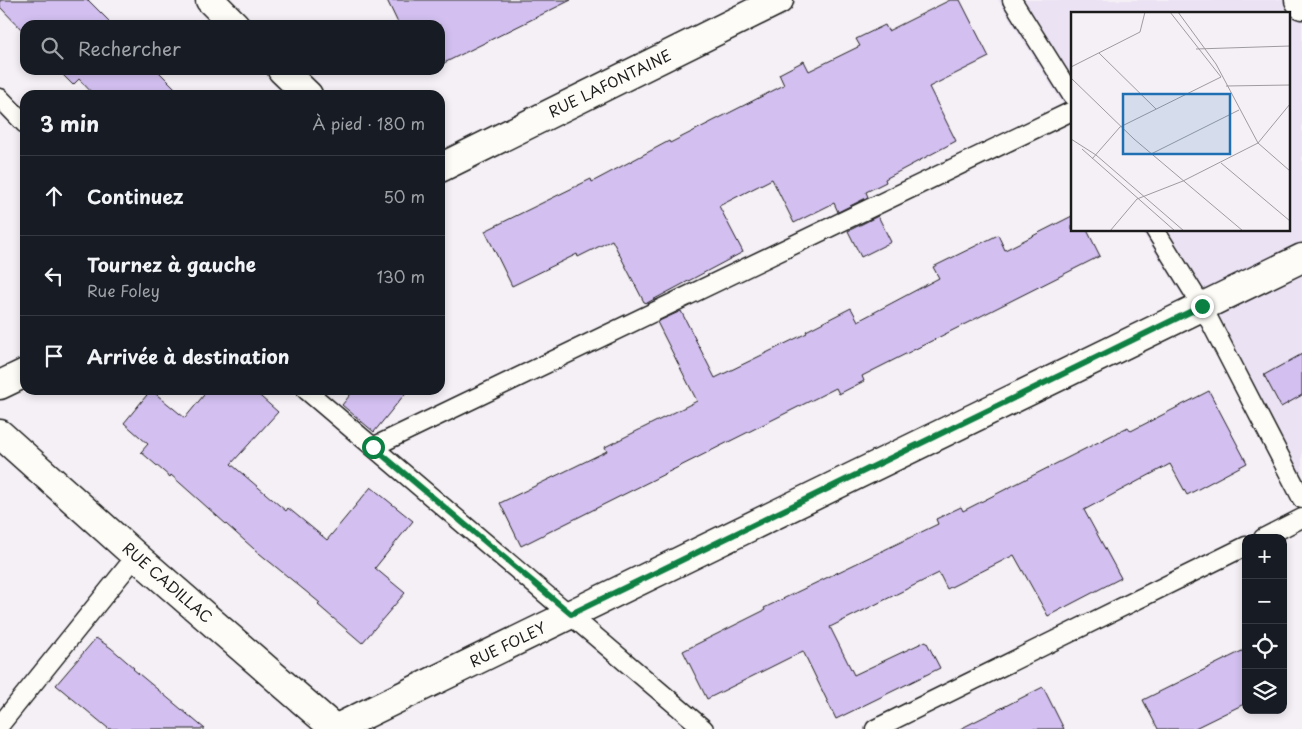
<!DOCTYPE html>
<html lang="fr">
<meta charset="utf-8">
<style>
body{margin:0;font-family:"Playpen Sans",sans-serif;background:#20242c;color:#f1f3f6}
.controls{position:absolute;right:15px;bottom:15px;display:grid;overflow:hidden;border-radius:10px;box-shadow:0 2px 8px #0003}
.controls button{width:45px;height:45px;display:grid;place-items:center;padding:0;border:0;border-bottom:1px solid #363941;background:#171b24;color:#f1f3f6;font:25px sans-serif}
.stop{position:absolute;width:15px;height:15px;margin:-11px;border:4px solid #0b8043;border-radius:50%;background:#fff}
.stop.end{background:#0b8043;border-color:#fff;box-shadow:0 1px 5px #0008}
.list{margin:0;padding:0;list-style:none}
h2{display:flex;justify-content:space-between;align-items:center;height:65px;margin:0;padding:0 20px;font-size:21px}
h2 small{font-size:16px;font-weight:400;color:#9ea1a6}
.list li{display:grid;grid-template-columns:32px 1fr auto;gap:15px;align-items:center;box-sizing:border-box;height:80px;padding:0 20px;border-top:1px solid #363941}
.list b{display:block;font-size:19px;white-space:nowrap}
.list p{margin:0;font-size:16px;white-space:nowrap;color:#9ea1a6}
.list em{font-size:16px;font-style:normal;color:#9ea1a6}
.icon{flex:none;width:28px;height:28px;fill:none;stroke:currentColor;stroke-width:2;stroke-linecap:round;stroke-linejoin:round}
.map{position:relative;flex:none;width:1302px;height:729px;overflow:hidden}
.search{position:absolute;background:#171b24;box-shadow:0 2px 8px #0003;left:20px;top:20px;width:425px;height:55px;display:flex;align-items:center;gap:12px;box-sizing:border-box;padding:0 18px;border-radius:15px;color:#9ea1a6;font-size:19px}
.panel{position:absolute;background:#171b24;box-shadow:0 2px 8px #0003;left:20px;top:90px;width:425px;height:305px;border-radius:15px}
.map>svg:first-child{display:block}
</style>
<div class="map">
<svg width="1302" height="729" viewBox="0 0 1302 729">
<rect width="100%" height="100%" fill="#f5f0f6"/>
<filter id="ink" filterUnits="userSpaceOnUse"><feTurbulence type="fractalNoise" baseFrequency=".02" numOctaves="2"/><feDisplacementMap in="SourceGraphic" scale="10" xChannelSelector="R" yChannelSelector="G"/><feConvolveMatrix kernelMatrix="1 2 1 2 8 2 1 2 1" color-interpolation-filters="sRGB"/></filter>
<g filter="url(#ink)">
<polygon fill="#ebe2f4" points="998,0 1302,0 1302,501 1205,332 1141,230 1288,230 1288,14 1072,14 1072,119"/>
<g fill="#d3c0f1" stroke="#1c1c1c">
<polygon points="0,0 88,0 113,25 25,25 25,33 0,7"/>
<polygon points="387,0 571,0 440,65 440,25 399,25"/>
<polygon points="950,0 960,0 989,57 929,87 956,141 885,179 886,182 866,192 868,197 838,212 834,203 794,223 772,179 719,206 743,252 647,303 644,302 612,240 578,257 577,254 512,286 485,231 591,179 592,182 669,141 670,143 784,85 779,74 804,61 809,71 860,46 856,39 885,25 888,31"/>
<polygon points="58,70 157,70 182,95 94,95 79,79 73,85"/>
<polygon points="878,216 891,242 861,257 848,231"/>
<polygon points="1072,216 1072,230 1087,230 1100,256 862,376 864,381 839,394 836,388 521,546 500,503 607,451 605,447 697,401 657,322 681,311 715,378 807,333 806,331 851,308 858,321 939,278 933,267 998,235 1005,250"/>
<polygon points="1302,354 1302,395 1281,407 1264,375"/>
<polygon points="151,390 185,418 208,390 253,390 278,412 231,464 286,511 288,508 327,540 371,487 413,521 375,568 405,593 362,643 318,605 320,603 254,549 171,475 170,477 141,452 148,444 124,423"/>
<polygon points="354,390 408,390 374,432 342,405"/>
<polygon points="1209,391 1247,463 1187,495 1170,464 1084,510 1121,578 1048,616 1014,555 947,589 939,573 830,627 854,675 926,641 940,668 836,719 803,651 707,699 683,651 765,610 764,608 938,524 936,519 961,507 963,511 1128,427 1131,431"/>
<polygon points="96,638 111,648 134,668 133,669 205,729 109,729 56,685"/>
<polygon points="1246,649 1246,703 1193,729 1158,729 1143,700"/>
<polygon points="1043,687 1064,729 960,729"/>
</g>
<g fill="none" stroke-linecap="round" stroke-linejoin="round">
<g stroke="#1c1c1c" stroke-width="21">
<g id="lane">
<polyline points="1012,0 1072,96"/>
<polyline points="0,98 25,124"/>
<polyline points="1155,230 1202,306 1302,499"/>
<polyline points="306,390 704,729"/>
<polyline points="373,447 1072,111"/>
<polyline points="1263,538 1302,518"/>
<polyline points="0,725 136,556"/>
<polyline points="875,729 1246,546"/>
</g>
</g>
<g stroke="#1c1c1c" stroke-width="31">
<g id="street">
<polyline points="210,0 235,25"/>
<polyline points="282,70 308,95"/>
<polyline points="440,168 779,0"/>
<polyline points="0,385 25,373"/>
<polyline points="0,434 136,556 335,729"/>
<polyline points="335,729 1302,258"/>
</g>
</g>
<g stroke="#1c1c1c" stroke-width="31">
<polyline id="secondary" points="1299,0 1302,5"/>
</g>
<use href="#lane" stroke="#fdfcf7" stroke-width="18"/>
<use href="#street" stroke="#fdfcf7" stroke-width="28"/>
<use href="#secondary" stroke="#fdfcf7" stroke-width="28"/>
</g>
</g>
<g fill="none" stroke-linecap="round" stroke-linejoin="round" filter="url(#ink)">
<polyline stroke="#0b8043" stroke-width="6" points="373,447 571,614 1202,306"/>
</g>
<g text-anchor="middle" stroke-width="4" stroke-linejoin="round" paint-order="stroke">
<g font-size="15" fill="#1c1c1c" stroke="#fdfcf7">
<text transform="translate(610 84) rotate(-26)" y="5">RUE LAFONTAINE</text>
<text transform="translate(167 583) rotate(41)" y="5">RUE CADILLAC</text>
<text transform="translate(508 645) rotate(-26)" y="5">RUE FOLEY</text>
</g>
</g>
<g transform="translate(1071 12)">
<rect width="219" height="219" fill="#f5f0f6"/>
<path fill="none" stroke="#9e9b9f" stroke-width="1" d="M 99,0 L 150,65M 107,0 L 145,52 L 187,131 L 219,159M 125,37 L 219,34M 28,41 L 85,97M 0,55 L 69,20 L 74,0M 0,66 L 63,127 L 172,219M 155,74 L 219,73M 0,127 L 25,143 L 113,219M 11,137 L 104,219M 80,142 L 168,98M 21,147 L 49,115 L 150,65M 150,151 L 219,209M 39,219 L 66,187 L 112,169 L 187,131 L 219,92"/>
<path fill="#1f6fb2" fill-opacity="0.15" stroke="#1f6fb2" stroke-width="2.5" d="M 52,82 L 159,82 L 159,142 L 52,142 Z"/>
<rect width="219" height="219" fill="none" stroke="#1c1c1c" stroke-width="2.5"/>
</g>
</svg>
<div class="controls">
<button>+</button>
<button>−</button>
<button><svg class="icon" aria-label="locate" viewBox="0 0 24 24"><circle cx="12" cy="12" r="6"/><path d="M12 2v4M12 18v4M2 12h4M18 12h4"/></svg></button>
<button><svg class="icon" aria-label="layers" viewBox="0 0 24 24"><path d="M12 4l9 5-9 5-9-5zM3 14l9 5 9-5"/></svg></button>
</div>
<div class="stop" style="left:373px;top:447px"></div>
<div class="stop end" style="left:1202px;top:306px"></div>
<div class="search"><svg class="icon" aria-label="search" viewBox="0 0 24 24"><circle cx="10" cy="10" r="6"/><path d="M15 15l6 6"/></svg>Rechercher</div>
<section class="panel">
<h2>3 min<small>À pied · 180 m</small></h2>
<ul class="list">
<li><svg class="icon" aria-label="ahead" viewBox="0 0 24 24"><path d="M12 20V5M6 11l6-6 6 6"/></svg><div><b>Continuez</b></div><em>50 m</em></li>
<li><svg class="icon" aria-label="left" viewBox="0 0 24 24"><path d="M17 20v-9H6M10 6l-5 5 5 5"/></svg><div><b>Tournez à gauche</b><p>Rue Foley</p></div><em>130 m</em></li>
<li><svg class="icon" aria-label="arrive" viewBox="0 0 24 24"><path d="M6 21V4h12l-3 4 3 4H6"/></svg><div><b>Arrivée à destination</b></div></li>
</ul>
</section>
</div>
